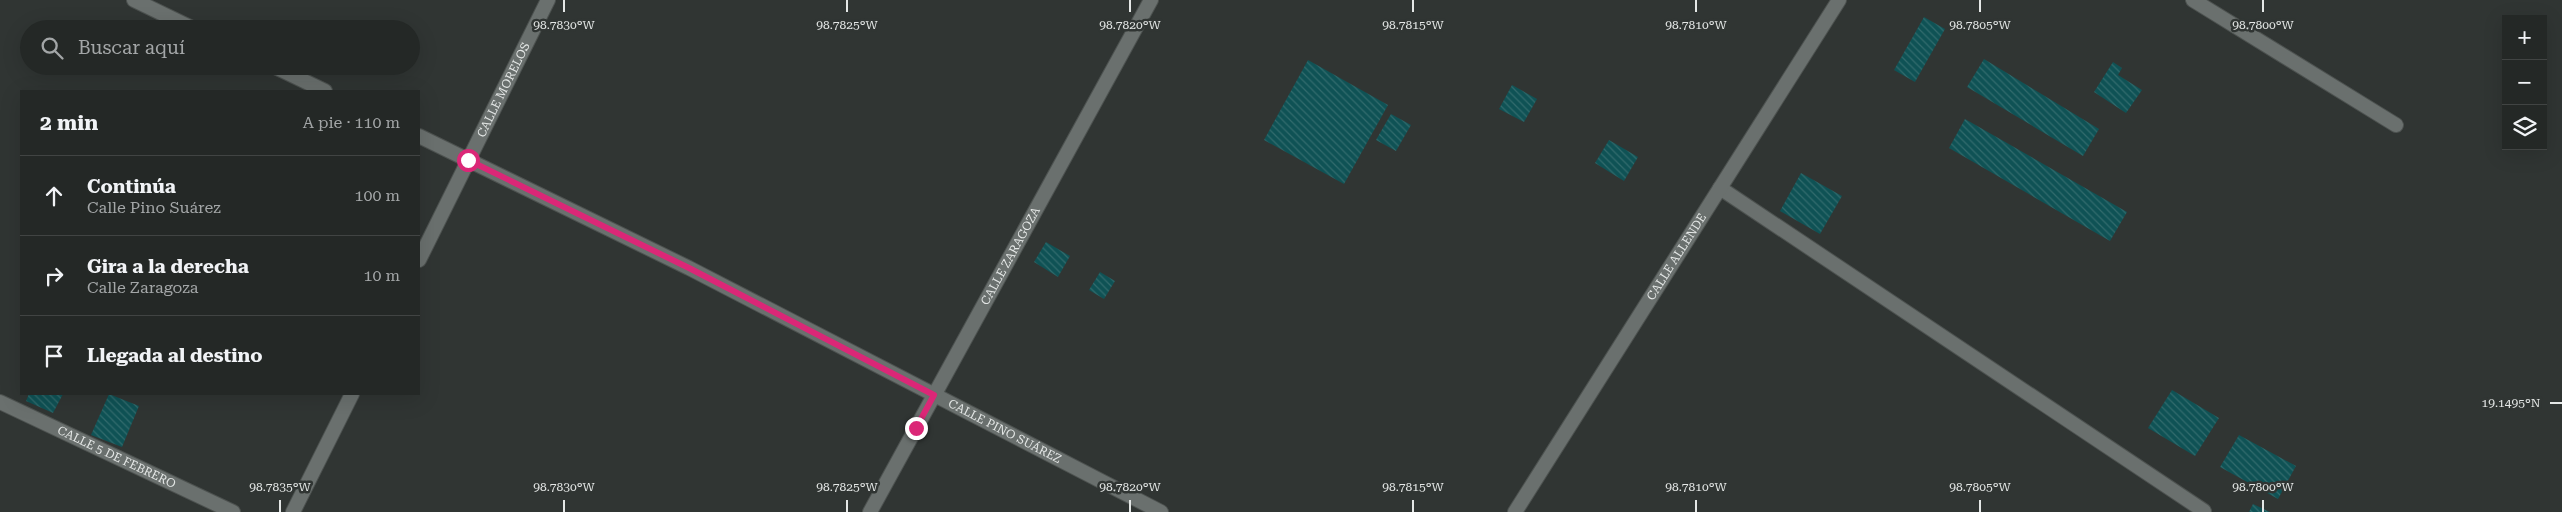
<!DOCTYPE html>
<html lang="es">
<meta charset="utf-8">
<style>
body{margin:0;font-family:"Roboto Serif",serif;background:#303432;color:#f1f3f6}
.controls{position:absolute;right:15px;top:15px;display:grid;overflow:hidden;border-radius:0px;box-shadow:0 5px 20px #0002}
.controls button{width:45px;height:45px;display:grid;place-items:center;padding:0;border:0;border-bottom:1px solid #414443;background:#242826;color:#f1f3f6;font:25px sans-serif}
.stop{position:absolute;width:15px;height:15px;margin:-11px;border:4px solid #db2777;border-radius:50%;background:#fff}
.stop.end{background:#db2777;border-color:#fff;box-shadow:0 1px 5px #0008}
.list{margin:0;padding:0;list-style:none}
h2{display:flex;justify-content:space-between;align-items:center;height:65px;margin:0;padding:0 20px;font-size:21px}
h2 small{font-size:16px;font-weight:400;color:#a3a6a7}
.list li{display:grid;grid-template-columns:32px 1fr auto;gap:15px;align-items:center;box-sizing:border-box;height:80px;padding:0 20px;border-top:1px solid #414443}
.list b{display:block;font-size:19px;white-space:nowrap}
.list p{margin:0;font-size:16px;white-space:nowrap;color:#a3a6a7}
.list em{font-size:16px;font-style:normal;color:#a3a6a7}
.icon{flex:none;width:28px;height:28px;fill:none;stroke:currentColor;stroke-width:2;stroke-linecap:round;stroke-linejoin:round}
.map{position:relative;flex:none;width:2562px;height:512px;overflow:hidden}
.search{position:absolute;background:#242826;box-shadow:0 5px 20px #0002;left:20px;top:20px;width:400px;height:55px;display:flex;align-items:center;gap:12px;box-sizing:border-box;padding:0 18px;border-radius:28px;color:#a3a6a7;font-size:19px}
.panel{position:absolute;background:#242826;box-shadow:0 5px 20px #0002;left:20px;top:90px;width:400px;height:305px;border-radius:0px}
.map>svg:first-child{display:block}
</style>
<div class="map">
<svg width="2562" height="512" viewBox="0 0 2562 512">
<defs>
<pattern id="building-back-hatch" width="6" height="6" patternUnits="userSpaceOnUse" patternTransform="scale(1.25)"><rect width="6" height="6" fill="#0f5255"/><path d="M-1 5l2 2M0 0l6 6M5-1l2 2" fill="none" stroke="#326b6d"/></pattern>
</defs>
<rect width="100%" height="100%" fill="#303533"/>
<g fill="url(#building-back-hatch)">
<polygon points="1924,17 1945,29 1915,82 1894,70"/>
<polygon points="1984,59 2099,129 2083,156 1967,87"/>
<polygon points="1308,60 1388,105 1344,184 1264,140"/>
<polygon points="2113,62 2122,68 2118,75 2142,90 2126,113 2094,92"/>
<polygon points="1512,85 1537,99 1524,122 1499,109"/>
<polygon points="1391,114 1411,125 1396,151 1376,140"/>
<polygon points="1965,119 2127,212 2110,241 1949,148"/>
<polygon points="1609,140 1638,157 1624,181 1595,163"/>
<polygon points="1801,173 1842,196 1820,234 1780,211"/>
<polygon points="1046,242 1070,256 1058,277 1034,262"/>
<polygon points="1100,272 1115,281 1104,299 1089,290"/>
<polygon points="2172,390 2219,418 2195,456 2148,428"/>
<polygon points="29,394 63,394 53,413 26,401"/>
<polygon points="109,394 139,406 122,447 91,435"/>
<polygon points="2239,435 2296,466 2278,499 2220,467"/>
<polygon points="2253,504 2270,512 2249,512"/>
</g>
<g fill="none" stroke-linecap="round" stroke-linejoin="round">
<g stroke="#4d5250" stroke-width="16">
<g id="minor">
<polyline points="134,0 194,29"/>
<polyline points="2193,0 2396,125"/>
<polyline points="273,66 325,91"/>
<path id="s1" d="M 419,136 L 689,268 L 1161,512"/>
<polyline points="1720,188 2204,511"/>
<path id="s2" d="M 419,260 L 548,0"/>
<path id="s3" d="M 0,402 L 233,512"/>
<polyline points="293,512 352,394"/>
<path id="s4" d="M 870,512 L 1151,0"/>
<path id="s5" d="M 1515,512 L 1839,0"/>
</g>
</g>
<use href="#minor" stroke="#6a706e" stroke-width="14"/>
</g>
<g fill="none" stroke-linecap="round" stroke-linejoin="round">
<polyline stroke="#db2777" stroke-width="6" points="468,160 689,268 934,395 916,428"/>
</g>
<path fill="none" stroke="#e4e7e6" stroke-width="2" d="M 564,0 L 564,12M 847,0 L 847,12M 1130,0 L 1130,12M 1413,0 L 1413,12M 1696,0 L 1696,12M 1980,0 L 1980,12M 2263,0 L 2263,12M 2550,403 L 2562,403M 280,500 L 280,512M 564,500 L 564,512M 847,500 L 847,512M 1130,500 L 1130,512M 1413,500 L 1413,512M 1696,500 L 1696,512M 1980,500 L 1980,512M 2263,500 L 2263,512"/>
<g text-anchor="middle" stroke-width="5" stroke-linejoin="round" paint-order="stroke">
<g font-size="12" fill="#e4e7e6" stroke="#303533">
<text dy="4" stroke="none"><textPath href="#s2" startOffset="190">CALLE MORELOS</textPath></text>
<text dy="4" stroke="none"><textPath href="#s4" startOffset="292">CALLE ZARAGOZA</textPath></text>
<text dy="4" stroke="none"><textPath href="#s5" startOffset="302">CALLE ALLENDE</textPath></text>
<text dy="4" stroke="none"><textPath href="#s1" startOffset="656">CALLE PINO SUÁREZ</textPath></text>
<text dy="4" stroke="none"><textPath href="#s3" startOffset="129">CALLE 5 DE FEBRERO</textPath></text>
</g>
</g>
<g font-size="12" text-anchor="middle" fill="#e4e7e6" stroke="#303533" stroke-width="5" stroke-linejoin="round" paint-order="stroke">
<text x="564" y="29">98.7830°W</text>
<text x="847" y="29">98.7825°W</text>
<text x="1130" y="29">98.7820°W</text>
<text x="1413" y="29">98.7815°W</text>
<text x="1696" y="29">98.7810°W</text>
<text x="1980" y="29">98.7805°W</text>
<text x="2263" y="29">98.7800°W</text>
<text x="2511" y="407">19.1495°N</text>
<text x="280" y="491">98.7835°W</text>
<text x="564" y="491">98.7830°W</text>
<text x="847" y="491">98.7825°W</text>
<text x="1130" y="491">98.7820°W</text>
<text x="1413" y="491">98.7815°W</text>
<text x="1696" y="491">98.7810°W</text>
<text x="1980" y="491">98.7805°W</text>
<text x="2263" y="491">98.7800°W</text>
</g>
</svg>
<div class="controls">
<button>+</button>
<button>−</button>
<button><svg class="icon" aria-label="layers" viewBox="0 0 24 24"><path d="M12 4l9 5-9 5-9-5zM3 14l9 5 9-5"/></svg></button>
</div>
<div class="stop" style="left:468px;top:160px"></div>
<div class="stop end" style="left:916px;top:428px"></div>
<div class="search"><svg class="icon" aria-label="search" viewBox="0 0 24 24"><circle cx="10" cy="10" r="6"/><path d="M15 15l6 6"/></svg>Buscar aquí</div>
<section class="panel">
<h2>2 min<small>A pie · 110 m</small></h2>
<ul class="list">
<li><svg class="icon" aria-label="ahead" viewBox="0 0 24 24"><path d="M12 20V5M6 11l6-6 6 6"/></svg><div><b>Continúa</b><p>Calle Pino Suárez</p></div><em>100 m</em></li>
<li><svg class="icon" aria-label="right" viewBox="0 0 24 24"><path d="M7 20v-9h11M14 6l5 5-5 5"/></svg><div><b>Gira a la derecha</b><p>Calle Zaragoza</p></div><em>10 m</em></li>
<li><svg class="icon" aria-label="arrive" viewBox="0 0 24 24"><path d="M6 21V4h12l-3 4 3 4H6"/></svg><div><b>Llegada al destino</b></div></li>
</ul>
</section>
</div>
